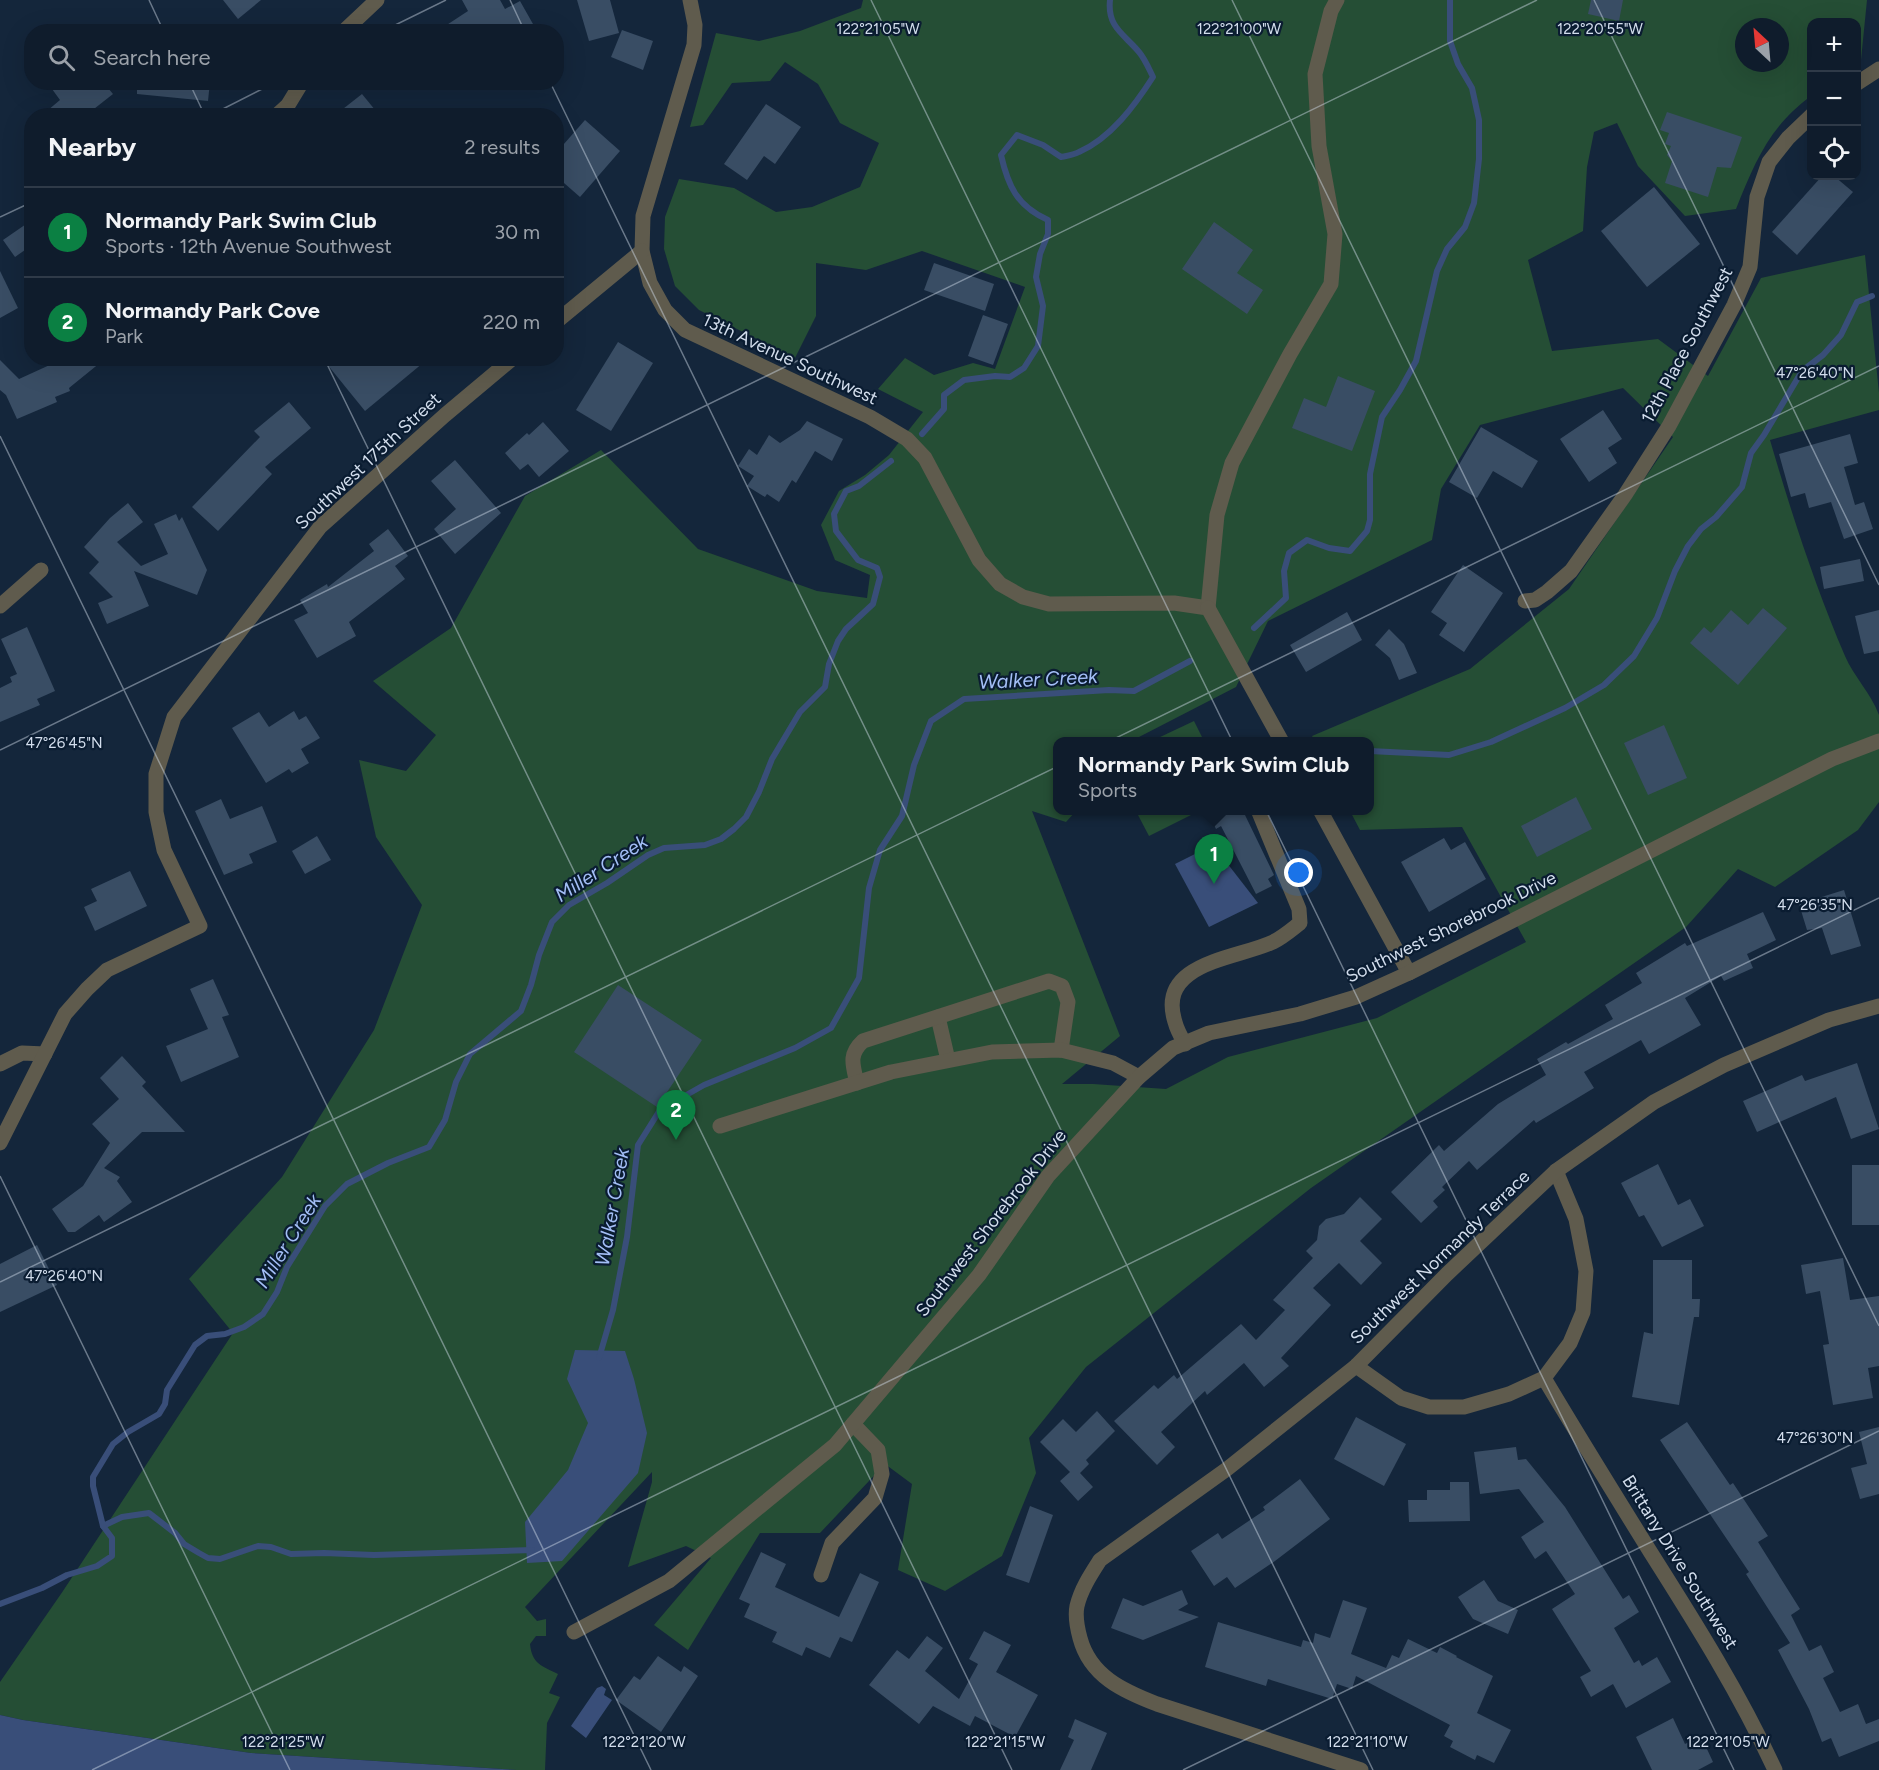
<!DOCTYPE html>
<meta charset="utf-8">
<style>
body{margin:0;font-family:Figtree,sans-serif;background:#182534;color:#f1f3f6}
.controls{position:absolute;right:18px;top:18px;display:grid;overflow:hidden;border-radius:12px;box-shadow:0 6px 24px #0002}
.controls button{width:54px;height:54px;display:grid;place-items:center;padding:0;border:0;border-bottom:2px solid #2f3a48;background:#0f1c2c;color:#f1f3f6;font:30px sans-serif}
.compass{position:absolute;left:1735px;top:18px;width:54px;height:54px;border-radius:50%;background:#0f1c2c;box-shadow:0 6px 24px #0002;rotate:334deg}
.you{position:absolute;left:1299px;top:873px;width:21px;height:21px;margin:-15px;border:4px solid #fff;border-radius:50%;background:#1a73e8;box-shadow:0 0 0 9px #1a73e833}
.badge{display:grid;place-items:center;width:39px;height:39px;border-radius:50%;background:#0b8043;color:#fff;font-size:20px;font-weight:700}
.pin{position:absolute;translate:-50% -50px;filter:drop-shadow(0 2px 3px #0008)}
.pin::after{content:'';position:absolute;top:32px;width:21px;height:18px;background:inherit;clip-path:polygon(0 0,100% 0,50% 100%)}
.popup{position:absolute;left:1053px;top:737px;width:321px;height:78px;box-sizing:border-box;display:grid;place-content:center;border-radius:12px;background:#0f1c2c;filter:drop-shadow(0 2px 4px #0005);font-size:20px;white-space:nowrap;color:#9ba1a9}
.popup b{font-size:22px;color:#f1f3f6}
.popup::after{content:'';position:absolute;left:50%;top:100%;margin-left:-12px;border:12px solid transparent;border-top-color:#0f1c2c}
.list{margin:0;padding:0;list-style:none}
h2{display:flex;justify-content:space-between;align-items:center;height:78px;margin:0;padding:0 24px;font-size:26px}
h2 small{font-size:20px;font-weight:400;color:#9ba1a9}
.list li{display:grid;grid-template-columns:39px 1fr auto;gap:18px;align-items:center;box-sizing:border-box;height:90px;padding:0 24px;border-top:2px solid #2f3a48}
.list b{display:block;font-size:22px;white-space:nowrap}
.list p{margin:0;font-size:20px;white-space:nowrap;color:#9ba1a9}
.list em{font-size:20px;font-style:normal;color:#9ba1a9}
.icon{flex:none;width:33px;height:33px;fill:none;stroke:currentColor;stroke-width:2;stroke-linecap:round;stroke-linejoin:round}
.map{position:relative;flex:none;width:1879px;height:1770px;overflow:hidden}
.search{position:absolute;background:#0f1c2c;box-shadow:0 6px 24px #0002;left:24px;top:24px;width:540px;height:66px;display:flex;align-items:center;gap:15px;box-sizing:border-box;padding:0 21px;border-radius:24px;color:#9ba1a9;font-size:22px}
.panel{position:absolute;background:#0f1c2c;box-shadow:0 6px 24px #0002;left:24px;top:108px;width:540px;height:258px;border-radius:24px}
.map>svg:first-child{display:block}
</style>
<div class="map">
<svg width="1879" height="1770" viewBox="0 0 1879 1770">
<rect width="100%" height="100%" fill="#14263b"/>
<g fill="#254e35" fill-rule="evenodd">
<path d="M 863,0 L 1867,0 L 1861,60 L 1857,63 L 1856,22 L 1812,22 L 1811,96 C 1769,127 1755,162 1736,209 L 1685,216 L 1638,166 L 1617,123 L 1594,132 L 1587,167 L 1583,231 L 1528,260 L 1552,351 L 1658,339 L 1708,376 L 1761,278 L 1865,255 L 1879,393 L 1879,410 L 1770,440 C 1791,512 1815,586 1845,656 C 1854,677 1871,693 1879,715 L 1879,802 L 1858,830 L 1775,887 L 1738,869 L 1686,927 L 1311,1188 L 1086,1367 L 1029,1438 L 1036,1473 L 1002,1556 L 945,1591 L 898,1570 L 912,1484 L 885,1464 L 820,1533 L 760,1533 L 688,1650 L 654,1625 L 711,1558 L 686,1546 L 628,1567 L 652,1482 L 652,1472 L 525,1607 L 537,1621 L 546,1619 L 546,1636 L 536,1636 L 530,1644 C 532,1664 542,1666 558,1674 L 549,1693 L 560,1697 L 547,1723 L 545,1770 L 517,1770 L 251,1753 L 23,1720 L 0,1715 L 0,1682 L 63,1591 L 233,1333 L 189,1279 L 282,1177 L 374,1030 L 422,905 L 376,837 L 359,760 L 406,771 L 436,735 L 373,681 L 451,628 L 525,496 L 601,450 L 698,549 L 817,591 L 867,598 L 870,575 L 835,560 L 821,525 L 839,491 L 865,475 L 889,455 L 923,412 L 878,389 L 905,358 L 934,375 L 973,363 L 995,369 L 1025,287 L 922,251 L 866,270 L 816,263 L 816,316 L 795,358 L 699,310 L 675,286 L 664,249 L 665,217 L 679,179 L 734,188 L 776,212 L 812,207 L 860,187 L 879,143 L 840,123 L 818,84 L 785,62 L 770,81 L 732,83 L 703,125 L 690,127 L 716,33 L 759,41 L 800,31 L 861,8 ZM 1744,27 L 1780,27 L 1780,63 L 1744,63 ZM 1623,388 L 1673,437 L 1569,589 L 1470,669 L 1312,736 L 1315,741 L 1370,742 L 1370,810 L 1350,811 L 1360,830 L 1462,827 L 1526,942 L 1377,1018 L 1228,1057 L 1166,1089 L 1093,1084 L 1062,1084 L 1120,1036 L 1032,811 L 1066,822 L 1076,811 L 1058,810 L 1058,742 L 1135,741 L 1139,737 L 1236,687 L 1268,621 L 1432,540 L 1441,489 L 1480,425 Z"/>
<polygon points="1194,721 1204,741 1160,741 1158,738"/>
<polygon points="1147,810 1197,810 1197,812 1149,836 1138,815"/>
</g>
<g fill="#394e79">
<polygon points="1213,845 1258,903 1209,927 1175,864"/>
<polygon points="575,1350 625,1351 634,1379 647,1433 638,1473 562,1561 527,1563 525,1522 568,1470 588,1423 567,1379"/>
<polygon points="602,1686 606,1689 604,1695 612,1700 586,1738 571,1726 597,1688"/>
<polygon points="0,1715 23,1720 251,1753 517,1770 0,1770"/>
</g>
<g fill="none" stroke-linecap="round" stroke-linejoin="round">
<g stroke="#394e79" stroke-width="6">
<path d="M 922,434 L 944,409 L 944,395 L 964,380 L 995,376 L 1010,377 L 1024,368 L 1038,346 L 1043,306 L 1036,277 L 1040,254 L 1048,234 L 1048,220 C 1017,206 1008,186 1001,155 L 1017,135 L 1043,145 L 1061,157 C 1066,156 1074,155 1079,152 C 1111,138 1135,105 1153,77 C 1149,69 1145,59 1139,52 C 1124,34 1107,27 1110,0"/>
<polyline points="1254,628 1286,598 1284,571 1289,553 1307,540 1329,548 1350,551 1367,531 1370,520 1370,474 1382,417 1400,390 1416,361 1437,271 1447,249 1465,227 1474,203 1479,159 1479,120 1472,88 1458,64 1450,41 1450,0"/>
<polyline points="1370,751 1449,755 1491,742 1565,708 1604,685 1634,656 1657,618 1675,571 1688,546 1701,529 1716,517 1742,487 1751,453 1764,435 1802,371 1823,355 1841,335 1857,302 1872,296"/>
<polyline points="599,1358 613,1310 627,1237 638,1145 660,1110 704,1085 795,1048 831,1028 859,978 869,888 880,850 902,816 914,765 931,721 964,699 1109,690 1134,691 1190,661"/>
<polyline points="103,1526 122,1517 149,1513 175,1533 184,1544 199,1553 208,1558 220,1559 258,1546 271,1547 291,1554 324,1553 374,1555 532,1550"/>
<polyline points="0,1604 42,1588 67,1575 97,1566 112,1556 112,1538 103,1526 93,1486 93,1477 113,1444 128,1432 159,1414 165,1404 167,1390 195,1345 207,1336 225,1334 244,1327 263,1314 277,1292 287,1267 325,1206 347,1184 388,1163 429,1147 445,1120 456,1082 470,1054 521,1011 531,985 539,955 552,922 569,905 607,883 648,855 664,848 705,845 721,839 734,829 746,817 759,792 772,759 800,712 825,687 829,664 838,641 846,629 873,604 880,577 877,568 858,560 836,531 834,514 846,491 859,486 891,461"/>
</g>
</g>
<g fill="#394d64">
<polygon points="223,0 261,0 238,19"/>
<polygon points="462,0 500,0 505,9 520,1 533,24 520,32 436,32 468,11"/>
<polygon points="577,0 610,0 619,33 589,41"/>
<polygon points="1591,0 1623,0 1619,21 1588,14"/>
<polygon points="622,30 653,41 643,70 611,57"/>
<polygon points="60,82 103,82 113,94 85,116 41,116 60,100 52,89"/>
<polygon points="137,82 210,82 208,101 137,94"/>
<polygon points="362,94 380,116 334,116"/>
<polygon points="766,104 801,127 775,164 764,156 747,180 724,164"/>
<polygon points="1667,112 1742,137 1731,168 1717,167 1708,197 1665,183 1672,161 1667,155 1671,146 1665,144 1669,133 1660,130"/>
<polygon points="585,120 620,151 580,197 556,176 556,153"/>
<polygon points="1822,176 1834,176 1853,192 1797,255 1772,232"/>
<polygon points="1654,187 1700,244 1647,287 1601,231"/>
<polygon points="32,220 32,245 15,257 3,240"/>
<polygon points="1214,222 1253,250 1237,273 1263,290 1247,314 1182,269"/>
<polygon points="934,263 994,284 985,311 924,290"/>
<polygon points="0,271 18,308 0,318"/>
<polygon points="983,315 1008,324 993,365 968,356"/>
<polygon points="618,342 653,363 611,431 576,410"/>
<polygon points="65,358 106,358 69,388 70,391 55,397 57,402 17,419 6,395 0,390 0,360 19,379"/>
<polygon points="322,358 429,358 365,411"/>
<polygon points="1338,376 1375,391 1352,451 1292,428 1304,398 1326,407"/>
<polygon points="289,402 311,428 265,467 272,474 218,531 192,507 260,437 254,431"/>
<polygon points="1603,410 1622,439 1608,448 1617,463 1589,482 1560,439"/>
<polygon points="807,421 843,439 832,461 815,451 796,483 792,480 779,502 767,494 765,497 747,486 754,476 738,466 749,449 757,455 769,435 780,443 800,430"/>
<polygon points="543,422 569,451 539,477 528,464 520,470 505,453 527,433 529,435"/>
<polygon points="1481,427 1538,461 1522,488 1493,471 1477,498 1449,482"/>
<polygon points="1850,434 1858,463 1844,467 1855,505 1864,502 1873,529 1844,539 1831,502 1809,508 1805,493 1791,497 1779,454"/>
<polygon points="455,460 501,513 455,554 434,529 456,509 431,481"/>
<polygon points="128,503 143,522 117,542 141,566 168,554 154,524 176,514 179,521 182,517 207,570 197,595 134,571 149,606 107,624 98,603 113,597 89,573 99,562 84,547 110,518"/>
<polygon points="388,529 408,556 395,566 405,579 349,622 356,636 317,658 294,620 308,613 300,600 327,584 328,587 374,551 369,544"/>
<polygon points="1860,559 1864,581 1824,589 1820,567"/>
<polygon points="1463,565 1503,593 1464,652 1439,635 1447,623 1431,612"/>
<polygon points="1763,608 1787,628 1738,685 1690,643 1704,627 1711,633 1731,610 1748,625"/>
<polygon points="1879,610 1879,651 1864,654 1855,616"/>
<polygon points="1347,612 1362,640 1306,672 1290,645"/>
<polygon points="27,627 55,691 37,699 40,705 0,722 0,688 12,682 10,677 17,674 1,639"/>
<polygon points="1389,629 1404,644 1417,673 1399,680 1390,658 1375,645"/>
<polygon points="294,711 299,720 306,716 320,738 301,749 309,763 292,773 289,769 266,783 232,728 259,712 269,727"/>
<polygon points="1664,725 1687,778 1648,795 1624,743"/>
<polygon points="1576,797 1592,829 1537,857 1521,826"/>
<polygon points="221,799 230,819 262,806 277,842 249,854 253,863 224,875 195,811"/>
<polygon points="1207,810 1248,810 1249,813 1245,815 1274,875 1268,879 1272,886 1256,894 1221,826 1216,829"/>
<polygon points="317,836 331,860 305,874 292,851"/>
<polygon points="1444,838 1451,850 1465,842 1486,879 1429,912 1401,862"/>
<polygon points="130,871 147,906 95,931 84,907 97,901 91,889"/>
<polygon points="1844,890 1861,946 1831,955 1822,928 1807,930 1799,904"/>
<polygon points="1763,912 1776,940 1747,954 1753,968 1724,981 1721,976 1685,998 1701,1025 1649,1054 1641,1040 1584,1072 1594,1088 1536,1123 1534,1120 1477,1170 1469,1161 1442,1187 1445,1190 1433,1201 1438,1207 1421,1223 1391,1192 1439,1145 1444,1151 1498,1104 1546,1075 1537,1059 1566,1042 1568,1044 1613,1019 1605,1005 1642,983 1636,973 1685,943 1687,946"/>
<polygon points="213,979 229,1015 222,1017 239,1057 181,1082 166,1046 208,1029 190,989"/>
<polygon points="618,985 702,1040 657,1107 574,1052"/>
<polygon points="122,1056 146,1082 142,1086 185,1132 142,1132 104,1168 120,1177 117,1181 132,1202 104,1222 99,1215 75,1232 68,1232 52,1209 83,1186 110,1143 92,1124 119,1099 100,1078"/>
<polygon points="1857,1063 1879,1129 1851,1139 1836,1097 1757,1132 1743,1101 1802,1075 1805,1081"/>
<polygon points="1658,1164 1678,1205 1690,1199 1704,1226 1662,1247 1644,1215 1639,1217 1621,1183"/>
<rect x="1852" y="1165" width="27" height="60"/>
<polygon points="1360,1197 1382,1219 1360,1241 1382,1263 1361,1285 1339,1263 1313,1288 1331,1305 1281,1358 1289,1366 1264,1387 1244,1363 1207,1395 1205,1391 1161,1432 1175,1447 1157,1465 1114,1421 1154,1385 1158,1389 1174,1375 1177,1379 1241,1324 1256,1340 1285,1310 1273,1300 1313,1258 1306,1251 1317,1240 1319,1226 1326,1219 1344,1214"/>
<polygon points="37,1245 57,1285 0,1312 0,1264"/>
<polygon points="1843,1258 1850,1300 1879,1296 1879,1366 1868,1368 1873,1398 1833,1405 1823,1345 1829,1344 1820,1291 1806,1294 1801,1265"/>
<polygon points="1653,1260 1692,1260 1692,1299 1700,1299 1699,1317 1694,1317 1679,1405 1632,1397 1644,1332 1653,1334"/>
<polygon points="1097,1411 1115,1431 1086,1460 1089,1464 1080,1473 1093,1487 1078,1501 1060,1481 1070,1472 1040,1442 1063,1419 1076,1432"/>
<polygon points="1356,1417 1406,1444 1384,1486 1334,1459"/>
<polygon points="1687,1422 1730,1485 1733,1483 1768,1536 1758,1542 1800,1609 1791,1615 1809,1651 1821,1645 1834,1672 1823,1678 1840,1712 1858,1704 1866,1724 1879,1719 1879,1741 1839,1757 1831,1738 1822,1742 1809,1709 1778,1650 1790,1643 1746,1574 1749,1572 1660,1440"/>
<polygon points="1879,1427 1879,1494 1860,1499 1851,1468 1867,1464 1859,1432"/>
<polygon points="1516,1447 1518,1460 1526,1459 1565,1507 1623,1599 1629,1595 1639,1612 1614,1628 1634,1663 1639,1660 1642,1666 1657,1657 1671,1682 1626,1708 1613,1684 1591,1697 1580,1677 1591,1671 1552,1609 1575,1594 1546,1551 1535,1559 1521,1537 1544,1522 1519,1489 1480,1494 1474,1452"/>
<polygon points="1300,1479 1330,1519 1275,1561 1235,1588 1227,1577 1214,1586 1191,1551 1218,1533 1222,1539 1265,1510 1263,1507"/>
<polygon points="1450,1482 1469,1482 1470,1521 1409,1522 1408,1500 1427,1500 1427,1490 1450,1490"/>
<polygon points="1030,1506 1053,1515 1029,1583 1006,1575"/>
<polygon points="761,1552 786,1564 775,1587 839,1617 860,1573 879,1582 852,1642 840,1637 830,1658 806,1647 802,1656 772,1642 777,1632 744,1617 750,1604 739,1599"/>
<polygon points="1484,1580 1498,1601 1518,1610 1508,1634 1473,1619 1458,1597"/>
<polygon points="1182,1590 1188,1604 1178,1610 1199,1617 1143,1640 1111,1628 1123,1598 1143,1606"/>
<polygon points="1343,1600 1367,1608 1351,1654 1386,1668 1392,1655 1399,1658 1408,1639 1437,1653 1440,1647 1457,1656 1456,1657 1493,1676 1477,1713 1511,1730 1494,1763 1477,1755 1475,1760 1450,1747 1453,1741 1444,1736 1450,1725 1356,1676 1352,1689 1337,1684 1332,1699 1268,1679 1266,1686 1205,1667 1218,1622 1301,1647 1303,1640 1313,1643 1315,1633 1330,1638"/>
<polygon points="984,1631 1011,1645 996,1672 1038,1695 1015,1737 975,1716 970,1726 933,1706 919,1724 869,1685 897,1650 909,1659 927,1636 943,1648 925,1671 959,1699 978,1664 969,1659"/>
<polygon points="658,1656 681,1672 684,1666 698,1676 661,1732 616,1700 634,1676 640,1680"/>
<polygon points="1673,1718 1685,1744 1701,1736 1713,1762 1698,1770 1652,1770 1636,1737"/>
<polygon points="1075,1719 1107,1733 1091,1770 1060,1770 1074,1740 1068,1737"/>
</g>
<g fill="none" stroke-linecap="round" stroke-linejoin="round">
<g stroke="#5f5b4d" stroke-width="15">
<polyline points="690,0 695,25 694,45 643,216 642,251 650,283 665,310 685,330 870,417 907,439 925,458 979,560 1000,584 1023,597 1049,604 1174,603 1208,608"/>
<polyline points="343,32 377,0"/>
<polyline points="1856,84 1879,69"/>
<polyline points="276,116 288,105 302,82"/>
<polyline points="556,322 642,251"/>
<polyline points="1525,601 1535,600 1547,592 1571,571 1625,495 1669,426 1734,305 1750,267 1757,197 1769,162 1788,138 1812,115"/>
<polyline points="0,606 41,570"/>
<polyline points="1208,608 1217,515 1232,463 1290,354 1331,284 1335,234 1319,146 1315,74 1331,11 1337,0"/>
<polyline points="1208,608 1282,742"/>
<polyline points="1320,810 1409,973"/>
<polyline points="938,1017 948,1060"/>
<path d="M 1185,1044 C 1181,1037 1177,1030 1175,1022 C 1156,962 1237,959 1273,942 C 1283,937 1291,930 1300,923 L 1299,909 L 1258,810"/>
<polyline points="0,1064 22,1053 45,1054"/>
<path d="M 857,1083 C 853,1065 848,1055 863,1041 L 1049,981 L 1062,986 L 1068,1002 L 1061,1050"/>
<polyline points="720,1126 891,1072 992,1052 1061,1050 1113,1063 1139,1077"/>
<polyline points="0,1143 65,1014 87,989 107,970 200,926 164,850 156,812 156,774 174,717 320,527 445,415 513,358"/>
<polyline points="1356,1366 1401,1398 1429,1407 1464,1407 1509,1394 1544,1378 1570,1343 1583,1312 1586,1271 1576,1219 1556,1171"/>
<path d="M 1544,1378 C 1579,1437 1615,1495 1651,1553 C 1696,1624 1740,1694 1775,1770"/>
<polyline points="821,1575 832,1543 875,1498 882,1474 878,1450 853,1424"/>
<polyline points="574,1632 669,1581 835,1445 979,1275 1048,1176 1139,1077 1173,1048 1209,1033 1300,1014 1356,997 1409,973 1832,759 1879,741"/>
<path d="M 1361,1770 L 1157,1704 C 1123,1691 1090,1676 1080,1638 C 1077,1627 1075,1616 1077,1606 C 1081,1589 1091,1574 1100,1560 L 1227,1469 L 1356,1366 L 1447,1274 L 1556,1171 L 1654,1102 L 1724,1065 L 1829,1020 L 1879,1006"/>
</g>
</g>
<path fill="none" stroke="#d2ddec" stroke-width="1.5" stroke-opacity="0.45" d="M 149,0 L 164,32M 510,0 L 525,32M 871,0 L 1734,1770M 1232,0 L 1879,1326M 1594,0 L 1879,585M 381,32 L 446,0M 189,82 L 205,116M 550,82 L 1373,1770M 209,116 L 276,82M 0,217 L 32,202M 324,358 L 1012,1770M 0,436 L 651,1770M 0,750 L 1537,0M 0,1176 L 290,1770M 0,1282 L 1879,366M 92,1770 L 1879,898M 1183,1770 L 1879,1431"/>
<g text-anchor="middle" stroke-width="4.5" stroke-linejoin="round" paint-order="stroke">
<g font-size="18" fill="#d2ddec" stroke="#0a1c31">
<text transform="translate(1687 345) rotate(-62)" y="6">12th Place Southwest</text>
<text transform="translate(790 359) rotate(25)" y="6">13th Avenue Southwest</text>
<text transform="translate(368 461) rotate(-43)" y="6">Southwest 175th Street</text>
<text transform="translate(1451 927) rotate(-26)" y="6">Southwest Shorebrook Drive</text>
<text transform="translate(991 1223) rotate(-52)" y="6">Southwest Shorebrook Drive</text>
<text transform="translate(1440 1257) rotate(-44)" y="6">Southwest Normandy Terrace</text>
<text transform="translate(1680 1562) rotate(58)" y="6">Brittany Drive Southwest</text>
</g>
<g font-size="20" font-style="italic" fill="#a3bef6" stroke="#0a1c31">
<text transform="translate(1038 679) rotate(-3)" y="7">Walker Creek</text>
<text transform="translate(601 868) rotate(-33)" y="7">Miller Creek</text>
<text transform="translate(612 1207) rotate(-80)" y="7">Walker Creek</text>
<text transform="translate(288 1241) rotate(-58)" y="7">Miller Creek</text>
</g>
</g>
<g font-size="15" text-anchor="middle" fill="#d2ddec" stroke="#0a1c31" stroke-width="4.5" stroke-linejoin="round" paint-order="stroke">
<text x="878" y="34">122°21'05"W</text>
<text x="1600" y="34">122°20'55"W</text>
<text x="1239" y="34">122°21'00"W</text>
<text x="1815" y="378">47°26'40"N</text>
<text x="64" y="748">47°26'45"N</text>
<text x="1815" y="910">47°26'35"N</text>
<text x="64" y="1281">47°26'40"N</text>
<text x="1815" y="1443">47°26'30"N</text>
<text x="283" y="1747">122°21'25"W</text>
<text x="644" y="1747">122°21'20"W</text>
<text x="1005" y="1747">122°21'15"W</text>
<text x="1367" y="1747">122°21'10"W</text>
<text x="1728" y="1747">122°21'05"W</text>
</g>
</svg>
<div class="controls">
<button>+</button>
<button>−</button>
<button><svg class="icon" aria-label="locate" viewBox="0 0 24 24"><circle cx="12" cy="12" r="6"/><path d="M12 2v4M12 18v4M2 12h4M18 12h4"/></svg></button>
</div>
<svg class="compass" viewBox="-18 -18 36 36"><path d="M0-13l5 13h-10z" fill="#e53935"/><path d="M0 13l5-13h-10z" fill="#9ba1a9"/></svg>
<div class="you"></div>
<div class="pin badge" style="left:1214px;top:884px">1</div>
<div class="popup"><b>Normandy Park Swim Club</b>Sports</div>
<div class="pin badge" style="left:676px;top:1140px">2</div>
<div class="search"><svg class="icon" aria-label="search" viewBox="0 0 24 24"><circle cx="10" cy="10" r="6"/><path d="M15 15l6 6"/></svg>Search here</div>
<section class="panel">
<h2>Nearby<small>2 results</small></h2>
<ul class="list">
<li><span class="badge">1</span><div><b>Normandy Park Swim Club</b><p>Sports · 12th Avenue Southwest</p></div><em>30 m</em></li>
<li><span class="badge">2</span><div><b>Normandy Park Cove</b><p>Park</p></div><em>220 m</em></li>
</ul>
</section>
</div>
